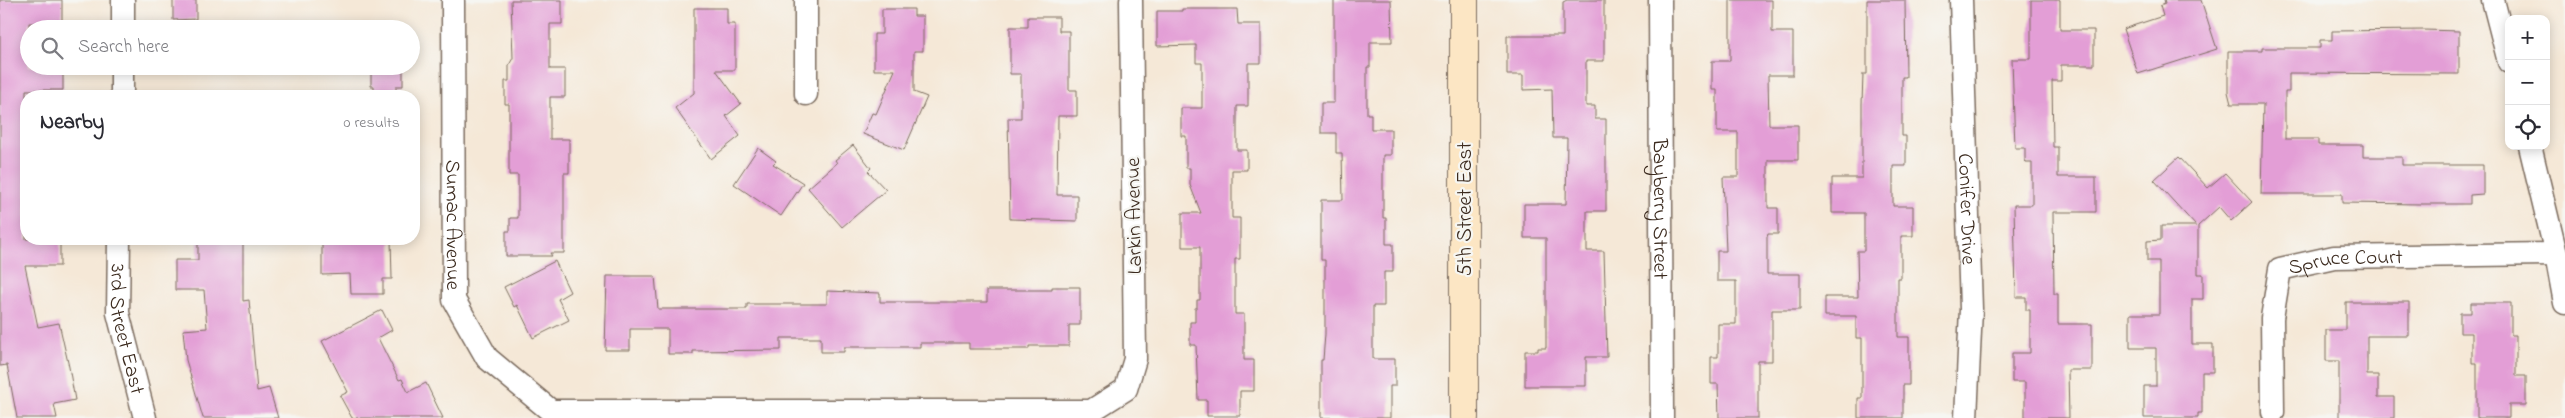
<!DOCTYPE html>
<meta charset="utf-8">
<style>
body{margin:0;font-family:"Indie Flower",sans-serif;background:#f7f7f7;color:#2b2b33}
.controls{position:absolute;right:15px;top:15px;display:grid;overflow:hidden;border-radius:10px;box-shadow:0 2px 12px #0003}
.controls button{width:45px;height:45px;display:grid;place-items:center;padding:0;border:0;border-bottom:1px solid #e1e1e2;background:#fff;color:#2b2b33;font:25px sans-serif}
.list{margin:0;padding:0;list-style:none}
h2{display:flex;justify-content:space-between;align-items:center;height:65px;margin:0;padding:0 20px;font-size:21px}
h2 small{font-size:16px;font-weight:400;color:#7c7c81}
.icon{flex:none;width:28px;height:28px;fill:none;stroke:currentColor;stroke-width:2;stroke-linecap:round;stroke-linejoin:round}
.map{position:relative;flex:none;width:2565px;height:418px;overflow:hidden}
.search{position:absolute;background:#fff;box-shadow:0 2px 12px #0003;left:20px;top:20px;width:400px;height:55px;display:flex;align-items:center;gap:12px;box-sizing:border-box;padding:0 18px;border-radius:28px;color:#7c7c81;font-size:19px}
.panel{position:absolute;background:#fff;box-shadow:0 2px 12px #0003;left:20px;top:90px;width:400px;height:155px;border-radius:20px}
.map>svg:first-child{display:block}
</style>
<div class="map">
<svg width="2565" height="418" viewBox="0 0 2565 418">
<rect width="100%" height="100%" fill="#f6f6f2"/>
<filter id="ink" filterUnits="userSpaceOnUse"><feTurbulence type="fractalNoise" baseFrequency=".02" numOctaves="2"/><feDisplacementMap in="SourceGraphic" scale="10" xChannelSelector="R" yChannelSelector="G"/><feConvolveMatrix kernelMatrix="1 2 1 2 8 2 1 2 1" color-interpolation-filters="sRGB"/></filter>
<filter id="wash" filterUnits="userSpaceOnUse"><feTurbulence type="fractalNoise" baseFrequency=".0096" numOctaves="4" result="noise"/><feDisplacementMap in="SourceGraphic" scale="20" xChannelSelector="R" yChannelSelector="G"/><feGaussianBlur stdDeviation="1.12" result="paint"/><feColorMatrix in="noise" values="0 0 0 0 0 0 0 0 0 0 0 0 0 0 0 0 0 1.4 0 .05"/><feComposite in="paint" operator="in"/></filter>
<g filter="url(#wash)">
<rect width="100%" height="100%" fill="#f5e8d7"/>
<g id="blocks">
<g fill="#e39ed6">
<polygon points="0,0 62,0 62,23 29,23 29,66 63,66 63,90 26,90 26,239 60,239 60,266 25,266 38,327 59,323 69,367 75,400 54,404 57,418 17,418 7,365 0,366"/>
<polygon points="173,0 196,0 196,19 173,20"/>
<polygon points="511,0 562,0 562,24 550,24 550,69 565,69 565,97 550,97 550,139 569,139 569,173 564,173 564,253 550,253 552,256 506,256 506,231 510,231 510,218 518,218 518,175 509,175 509,104 505,104 505,81 509,81 509,65 513,58"/>
<polygon points="1334,0 1391,0 1392,42 1370,42 1370,67 1367,67 1367,114 1371,114 1371,129 1391,129 1391,155 1383,155 1383,218 1386,218 1386,244 1393,244 1393,272 1384,272 1384,306 1373,306 1373,359 1395,359 1395,386 1390,386 1390,418 1321,418 1321,360 1323,360 1325,334 1325,260 1321,260 1321,200 1343,200 1342,153 1336,153 1336,133 1321,133 1321,103 1334,103"/>
<polygon points="1567,0 1604,0 1604,61 1586,61 1586,106 1595,106 1595,119 1606,119 1606,211 1587,211 1587,251 1604,251 1607,357 1586,357 1586,386 1525,386 1525,351 1538,351 1538,348 1546,348 1546,238 1524,238 1524,204 1566,204 1567,138 1553,138 1552,89 1523,90 1523,75 1507,75 1507,36 1563,36 1563,2"/>
<polygon points="1730,0 1772,0 1772,32 1793,32 1793,75 1768,75 1769,125 1798,125 1798,160 1768,160 1768,208 1778,208 1778,234 1768,234 1767,237 1767,274 1800,274 1800,310 1772,310 1772,361 1758,361 1758,418 1719,418 1718,384 1711,384 1711,357 1718,357 1718,324 1736,324 1736,281 1717,281 1717,251 1726,251 1723,177 1738,177 1738,132 1717,132 1717,90 1712,90 1712,61 1730,61"/>
<polygon points="1867,0 1905,0 1906,77 1902,77 1902,136 1906,136 1906,166 1893,166 1893,206 1913,206 1913,236 1901,236 1901,278 1898,278 1898,337 1909,337 1909,385 1903,385 1903,418 1858,418 1858,398 1862,398 1862,338 1856,338 1856,316 1825,316 1825,297 1858,297 1857,251 1864,251 1864,213 1832,213 1832,178 1862,178 1862,104 1863,74 1867,74"/>
<polygon points="2031,0 2060,0 2060,30 2094,30 2094,65 2061,65 2061,81 2052,81 2053,147 2058,147 2058,177 2096,177 2096,212 2053,212 2054,294 2058,294 2058,324 2092,324 2092,370 2068,370 2069,418 2025,418 2025,382 2012,382 2012,353 2030,353 2030,310 2026,310 2026,297 2016,297 2014,205 2032,205 2032,163 2026,163 2025,160 2025,148 2015,148 2012,59 2031,59"/>
<polygon points="2164,0 2201,0 2217,49 2138,74 2123,29 2163,16 2160,6 2165,4"/>
<polygon points="694,8 727,8 727,24 735,24 735,70 716,70 741,104 726,116 740,136 711,159 675,108 694,93"/>
<polygon points="882,9 914,9 914,16 923,16 923,51 914,51 914,92 927,97 904,150 863,134 872,113 876,114 895,70 874,70 874,34 882,34"/>
<polygon points="1182,9 1237,9 1238,24 1261,24 1261,63 1248,63 1248,106 1237,106 1237,150 1247,150 1247,170 1232,170 1232,218 1240,218 1240,259 1235,259 1235,314 1244,314 1244,360 1254,360 1254,391 1240,391 1240,416 1207,416 1207,400 1198,400 1196,345 1190,345 1190,322 1195,322 1195,308 1197,308 1197,300 1200,300 1200,247 1182,247 1182,213 1201,213 1190,185 1190,168 1186,168 1186,136 1181,136 1181,108 1202,108 1202,63 1196,63 1196,45 1157,46 1157,11 1182,11"/>
<polygon points="1028,17 1059,17 1059,31 1069,31 1069,90 1077,90 1077,116 1058,116 1057,195 1077,195 1077,221 1010,219 1008,118 1021,118 1021,74 1010,74 1010,27 1028,27"/>
<polygon points="2424,30 2459,31 2459,74 2289,73 2289,92 2285,92 2285,139 2318,139 2318,145 2363,145 2363,157 2402,157 2402,165 2483,165 2483,194 2470,195 2470,204 2422,204 2342,203 2342,194 2261,194 2263,104 2231,104 2228,92 2228,51 2262,51 2262,48 2320,48 2320,40 2332,40 2332,31"/>
<polygon points="371,66 403,66 403,86 396,86 396,95 374,95 374,86 371,86"/>
<polygon points="853,145 871,168 868,171 886,190 842,227 808,188 837,163 835,160"/>
<polygon points="758,148 776,161 773,164 803,183 781,216 734,184"/>
<polygon points="2179,157 2208,188 2225,173 2252,202 2231,221 2219,207 2198,226 2198,274 2203,274 2203,299 2192,299 2192,344 2213,344 2213,372 2202,372 2202,413 2198,413 2198,418 2144,418 2144,386 2156,386 2156,348 2130,348 2130,314 2159,314 2159,261 2147,261 2147,241 2161,240 2161,226 2196,226 2154,180"/>
<polygon points="198,239 243,239 243,301 249,300 257,391 269,388 278,418 203,418 186,360 183,330 207,328 204,290 175,290 175,260 198,260"/>
<polygon points="322,239 391,239 392,279 383,279 383,294 351,294 350,274 322,275"/>
<polygon points="555,261 570,292 558,299 569,320 533,338 517,305 514,307 504,287"/>
<polygon points="607,276 655,276 658,309 747,309 747,304 827,304 827,291 880,293 880,302 987,302 987,290 1052,290 1052,287 1080,287 1080,325 1069,325 1069,346 1029,346 1029,349 969,349 969,343 920,343 920,347 844,347 844,352 821,352 821,338 781,338 781,350 693,351 693,354 668,354 668,329 630,329 630,350 605,350"/>
<polygon points="2346,302 2409,302 2409,336 2367,336 2367,375 2378,375 2378,397 2394,397 2394,418 2339,418 2339,361 2326,361 2326,330 2346,330"/>
<polygon points="2471,303 2511,303 2511,335 2516,335 2516,376 2526,376 2526,405 2509,405 2509,418 2477,418 2477,363 2472,363 2472,333 2460,333 2460,313 2471,313"/>
<polygon points="382,310 392,330 378,338 399,380 402,379 408,392 426,383 443,418 352,418 340,396 348,392 322,341"/>
</g>
</g>
</g>
<g filter="url(#ink)">
<use href="#blocks" fill-opacity="0" stroke="#7c6c5f" stroke-width="1"/>
<g fill="none" stroke-linecap="round" stroke-linejoin="round">
<g stroke="#7c6c5f" stroke-width="25">
<g id="street">
<path id="s1" d="M 453,0 L 454,300 L 487,358 L 551,411 L 1091,411 L 1126,389 L 1135,359 L 1131,0"/>
<polyline points="806,0 806,94"/>
<path id="s2" d="M 1660,0 L 1662,418"/>
<path id="s3" d="M 1961,0 L 1971,309 L 1966,418"/>
<polyline points="2493,0 2509,62"/>
<polyline points="123,29 123,0"/>
<polyline points="122,96 122,66"/>
<polyline points="2530,146 2556,254 2565,303"/>
<path id="s4" d="M 119,239 L 118,313 L 145,418"/>
<path id="s5" d="M 2273,412 L 2272,318 L 2280,269 L 2334,257 L 2556,254"/>
</g>
</g>
<g stroke="#7c6c5f" stroke-width="30">
<polyline id="secondary" points="1464,418 1464,0"/>
</g>
<use href="#street" stroke="#fff" stroke-width="22"/>
<use href="#secondary" stroke="#fce6c4" stroke-width="28"/>
</g>
</g>
<g text-anchor="middle" stroke-width="4.5" stroke-linejoin="round" paint-order="stroke">
<g font-size="21" fill="#3b2a1e" stroke="#f6f6f2">
<text transform="translate(1464 209) rotate(-90)" y="7">5th Street East</text>
<text dy="7" stroke="none"><textPath href="#s2" startOffset="209">Bayberry Street</textPath></text>
<text dy="7" stroke="none"><textPath href="#s3" startOffset="209">Conifer Drive</textPath></text>
<text transform="translate(1133 216) rotate(-91)" y="7">Larkin Avenue</text>
<text dy="7" stroke="none"><textPath href="#s1" startOffset="225">Sumac Avenue</textPath></text>
<text dy="7" stroke="none"><textPath href="#s5" startOffset="210">Spruce Court</textPath></text>
<text dy="7" stroke="none"><textPath href="#s4" startOffset="91">3rd Street East</textPath></text>
</g>
</g>
</svg>
<div class="controls">
<button>+</button>
<button>−</button>
<button><svg class="icon" aria-label="locate" viewBox="0 0 24 24"><circle cx="12" cy="12" r="6"/><path d="M12 2v4M12 18v4M2 12h4M18 12h4"/></svg></button>
</div>
<div class="search"><svg class="icon" aria-label="search" viewBox="0 0 24 24"><circle cx="10" cy="10" r="6"/><path d="M15 15l6 6"/></svg>Search here</div>
<section class="panel">
<h2>Nearby<small>0 results</small></h2>
<ul class="list">
</ul>
</section>
</div>
